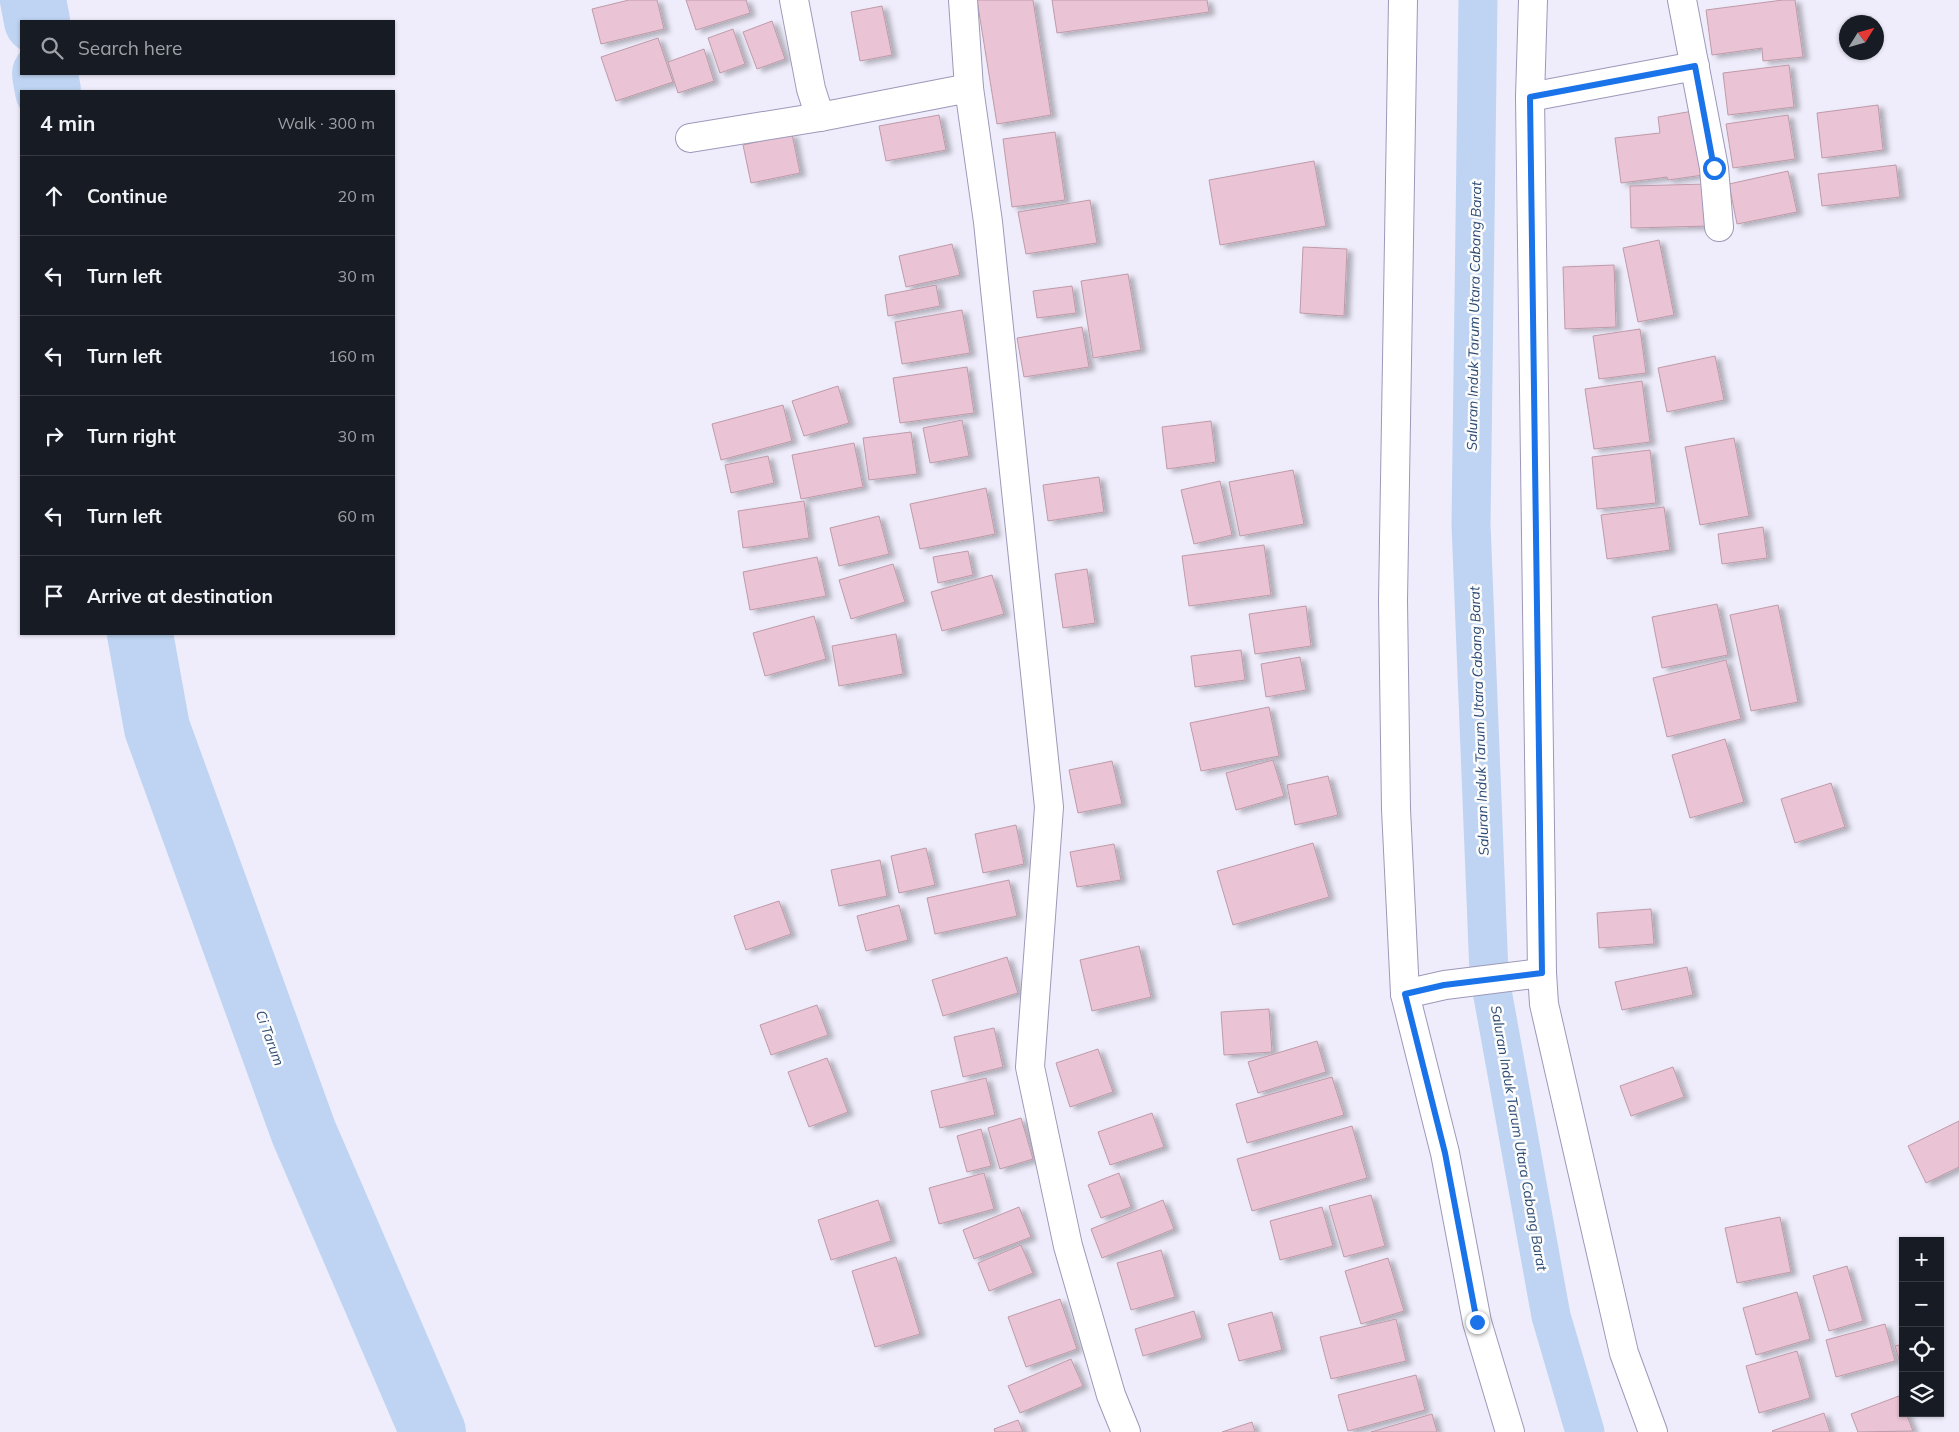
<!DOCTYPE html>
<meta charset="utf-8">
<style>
body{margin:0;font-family:Mulish,sans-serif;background:#20242c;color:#f1f3f6}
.controls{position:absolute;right:15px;bottom:15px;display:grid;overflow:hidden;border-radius:0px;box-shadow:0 1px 4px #0004}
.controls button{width:45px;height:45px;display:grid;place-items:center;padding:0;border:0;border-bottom:1px solid #363941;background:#171b24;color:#f1f3f6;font:25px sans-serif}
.compass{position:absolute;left:1839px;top:15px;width:45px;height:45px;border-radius:50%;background:#171b24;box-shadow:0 1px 4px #0004;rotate:53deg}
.stop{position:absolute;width:15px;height:15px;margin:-11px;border:4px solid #1a73e8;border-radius:50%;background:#fff}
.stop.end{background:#1a73e8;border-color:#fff;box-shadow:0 1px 5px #0008}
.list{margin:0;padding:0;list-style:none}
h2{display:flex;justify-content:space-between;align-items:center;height:65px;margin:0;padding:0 20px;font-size:21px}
h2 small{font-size:16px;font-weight:400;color:#9ea1a6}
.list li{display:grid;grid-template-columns:32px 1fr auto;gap:15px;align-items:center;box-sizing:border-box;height:80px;padding:0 20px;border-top:1px solid #363941}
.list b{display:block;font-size:19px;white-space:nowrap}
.list em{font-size:16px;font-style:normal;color:#9ea1a6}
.icon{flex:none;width:28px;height:28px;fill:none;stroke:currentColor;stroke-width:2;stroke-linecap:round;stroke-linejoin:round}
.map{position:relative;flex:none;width:1959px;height:1432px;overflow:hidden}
.search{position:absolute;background:#171b24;box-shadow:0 1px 4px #0004;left:20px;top:20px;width:375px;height:55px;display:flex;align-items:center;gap:12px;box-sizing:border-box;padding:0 18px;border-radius:0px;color:#9ea1a6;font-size:19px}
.panel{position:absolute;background:#171b24;box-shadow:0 1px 4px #0004;left:20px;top:90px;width:375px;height:545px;border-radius:0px}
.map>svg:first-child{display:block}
</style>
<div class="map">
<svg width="1959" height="1432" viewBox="0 0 1959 1432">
<defs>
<filter id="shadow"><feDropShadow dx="5.5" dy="3" stdDeviation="2.5" flood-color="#0004"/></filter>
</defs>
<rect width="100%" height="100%" fill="#efedfb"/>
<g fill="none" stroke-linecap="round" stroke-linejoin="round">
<polyline stroke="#bed4f2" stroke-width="39" points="1478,0 1471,524 1489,974 1551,1316 1585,1432"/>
<g stroke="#bed4f2" stroke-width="66">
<polyline points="33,0 37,21"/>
<polyline points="45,74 48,91"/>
<polyline points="140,634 157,728 304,1133 433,1432"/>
</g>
</g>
<g fill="#eac4d4" stroke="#bf9aa9" filter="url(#shadow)">
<polygon points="629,0 657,0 664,29 601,44 592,9"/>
<polygon points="686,0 746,0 750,13 696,30"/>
<polygon points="977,0 1033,0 1051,115 997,124"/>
<polygon points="1052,0 1207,0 1209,12 1057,33"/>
<polygon points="1783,0 1795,0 1803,57 1763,61 1762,48 1712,55 1706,10"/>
<polygon points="882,6 892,55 860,61 851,12"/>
<polygon points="772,21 785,59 757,69 743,32"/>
<polygon points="733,29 745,64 720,73 708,38"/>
<polygon points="658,38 673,82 616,101 601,57"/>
<polygon points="704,49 714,81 678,93 668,62"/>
<polygon points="1789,65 1794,107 1728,115 1723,73"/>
<polygon points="1878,105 1883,150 1822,158 1817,113"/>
<polygon points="1699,110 1710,174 1668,180 1667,177 1621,183 1615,138 1660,133 1658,117"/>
<polygon points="939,115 946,150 886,161 879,126"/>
<polygon points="1788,115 1795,159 1733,168 1726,124"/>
<polygon points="1055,132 1065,200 1012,207 1003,139"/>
<polygon points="792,134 800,173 751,183 743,145"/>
<polygon points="1314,161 1326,226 1220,245 1209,180"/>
<polygon points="1896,165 1900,197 1822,206 1818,174"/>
<polygon points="1788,171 1797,212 1737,224 1729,184"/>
<polygon points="1707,184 1708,226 1631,228 1630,186"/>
<polygon points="1090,200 1097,243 1026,254 1018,212"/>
<polygon points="1659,240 1674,315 1638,322 1623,248"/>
<polygon points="952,244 960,275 906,287 899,256"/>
<polygon points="1303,247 1347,249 1344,316 1300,313"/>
<polygon points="1614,265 1616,327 1565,329 1563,267"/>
<polygon points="1128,274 1141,350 1093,358 1081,281"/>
<polygon points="936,285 940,306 888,316 885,295"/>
<polygon points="1072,286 1076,313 1037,318 1033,291"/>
<polygon points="962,310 970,353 902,364 895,322"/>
<polygon points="1082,327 1089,367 1024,377 1017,338"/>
<polygon points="1640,329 1646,373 1599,379 1593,336"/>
<polygon points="1715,356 1724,400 1667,412 1658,368"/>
<polygon points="967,367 974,413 900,423 893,378"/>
<polygon points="1642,381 1650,442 1594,449 1585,389"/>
<polygon points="838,386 849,423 804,436 792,401"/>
<polygon points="783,405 792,441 721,460 712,424"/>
<polygon points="962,420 969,456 930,463 923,428"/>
<polygon points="1211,421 1216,462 1167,469 1162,427"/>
<polygon points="911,432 917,474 869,480 863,438"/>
<polygon points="1734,438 1749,516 1700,525 1685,447"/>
<polygon points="854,443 863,487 801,499 792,455"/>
<polygon points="1650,450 1656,503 1597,509 1592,457"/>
<polygon points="768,456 774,483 731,493 725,465"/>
<polygon points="1293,470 1304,524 1240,536 1229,482"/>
<polygon points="1099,477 1104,512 1048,521 1043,485"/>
<polygon points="1220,481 1232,535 1194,544 1181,490"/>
<polygon points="986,488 995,534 920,549 910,504"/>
<polygon points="804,501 809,538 743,548 738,511"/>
<polygon points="1664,507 1670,550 1607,559 1601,515"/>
<polygon points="879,516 889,554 839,566 830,528"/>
<polygon points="1763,527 1767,558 1722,564 1718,534"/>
<polygon points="1264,545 1271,595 1189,606 1182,556"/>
<polygon points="968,551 973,575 938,583 933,557"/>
<polygon points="817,557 826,596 750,610 743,572"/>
<polygon points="893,564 905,602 851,619 839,580"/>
<polygon points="1087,569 1095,623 1063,628 1055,574"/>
<polygon points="992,575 1004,614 942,631 931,592"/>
<polygon points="1717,604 1728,655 1662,668 1652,617"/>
<polygon points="1778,605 1798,702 1751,711 1730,615"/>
<polygon points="1306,606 1311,646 1255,654 1249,614"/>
<polygon points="814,616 826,659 765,676 753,633"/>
<polygon points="896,634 903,674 839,686 832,646"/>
<polygon points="1241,650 1245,680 1195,687 1191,656"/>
<polygon points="1300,657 1306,690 1266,697 1261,664"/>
<polygon points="1726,660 1741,719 1667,737 1653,678"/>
<polygon points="1269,707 1279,756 1201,771 1190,723"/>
<polygon points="1725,739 1744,802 1690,818 1672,755"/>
<polygon points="1273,760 1284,796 1236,810 1226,773"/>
<polygon points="1112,761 1122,804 1078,813 1069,770"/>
<polygon points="1328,776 1338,815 1295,825 1287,785"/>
<polygon points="1831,783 1845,827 1795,843 1781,799"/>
<polygon points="1016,825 1024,864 983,873 975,834"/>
<polygon points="1313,843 1329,897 1233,925 1217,871"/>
<polygon points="1114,844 1121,880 1077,887 1070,852"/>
<polygon points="926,848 935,885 899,893 891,856"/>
<polygon points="880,860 887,896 839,906 831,870"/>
<polygon points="1009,880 1017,916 935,934 927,898"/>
<polygon points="779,901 791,934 746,950 734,916"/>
<polygon points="899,905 908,940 866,951 857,916"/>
<polygon points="1651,909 1654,944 1599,948 1597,913"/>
<polygon points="1139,946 1151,997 1092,1011 1080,960"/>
<polygon points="1007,957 1018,993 943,1016 932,980"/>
<polygon points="1687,967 1693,995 1622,1010 1615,982"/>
<polygon points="817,1005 828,1035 771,1055 760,1025"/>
<polygon points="1269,1009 1272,1052 1224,1055 1221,1012"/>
<polygon points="994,1028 1003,1067 963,1077 954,1037"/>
<polygon points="1317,1041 1326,1072 1258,1093 1248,1062"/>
<polygon points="1098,1049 1113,1092 1070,1107 1056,1063"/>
<polygon points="827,1058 848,1112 809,1127 788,1072"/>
<polygon points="1673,1067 1684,1097 1631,1116 1620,1086"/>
<polygon points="1332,1077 1344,1115 1247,1143 1236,1104"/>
<polygon points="986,1078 995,1115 940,1128 931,1091"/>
<polygon points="1152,1113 1164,1147 1110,1165 1098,1132"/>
<polygon points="1021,1118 1033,1159 1000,1169 988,1128"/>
<polygon points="1959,1121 1959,1167 1926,1183 1908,1146"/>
<polygon points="1352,1126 1367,1178 1252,1211 1237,1159"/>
<polygon points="981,1129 991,1166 967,1172 957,1136"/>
<polygon points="984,1173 994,1209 939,1224 929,1188"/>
<polygon points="1119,1173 1131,1207 1101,1218 1088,1185"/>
<polygon points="1371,1195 1385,1246 1344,1257 1329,1206"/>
<polygon points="878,1200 891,1241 831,1260 818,1220"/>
<polygon points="1163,1200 1174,1229 1102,1258 1091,1229"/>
<polygon points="1019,1207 1031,1237 974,1259 963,1230"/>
<polygon points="1322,1207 1333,1246 1280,1260 1270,1221"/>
<polygon points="1780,1217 1791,1272 1737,1283 1725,1228"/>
<polygon points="1021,1245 1033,1273 989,1291 978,1263"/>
<polygon points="1161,1250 1175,1297 1131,1310 1117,1263"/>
<polygon points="896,1257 920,1334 875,1347 852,1271"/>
<polygon points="1388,1258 1404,1311 1361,1324 1345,1271"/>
<polygon points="1847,1266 1863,1321 1829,1331 1813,1276"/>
<polygon points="1797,1292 1810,1339 1756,1355 1743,1308"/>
<polygon points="1060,1299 1077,1349 1026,1367 1008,1317"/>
<polygon points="1194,1311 1202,1338 1143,1356 1135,1329"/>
<polygon points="1272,1312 1282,1350 1239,1361 1228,1324"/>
<polygon points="1396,1319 1406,1361 1331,1379 1320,1337"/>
<polygon points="1885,1324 1895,1361 1836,1377 1826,1340"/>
<polygon points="1903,1344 1903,1373 1895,1346"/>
<polygon points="1797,1351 1810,1398 1759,1413 1746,1366"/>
<polygon points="1071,1359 1083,1386 1020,1413 1008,1386"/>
<polygon points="1416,1375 1425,1410 1348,1431 1338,1395"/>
<polygon points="1899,1396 1903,1413 1906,1413 1913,1431 1858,1432 1851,1414"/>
<polygon points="1824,1413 1830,1432 1773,1432 1772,1431"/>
<polygon points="1432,1414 1437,1432 1371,1432"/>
<polygon points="1018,1420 1023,1432 995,1432 994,1429"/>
<polygon points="1252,1422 1255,1432 1222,1432"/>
</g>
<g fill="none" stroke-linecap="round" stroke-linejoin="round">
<g stroke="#9d98b9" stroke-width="30">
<g id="minor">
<polyline points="794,0 811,89 820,117 969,88 988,222 1049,807 1030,1067 1068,1246 1111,1395 1126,1432"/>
<polyline points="963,0 969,88"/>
<polyline points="1533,0 1530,97 1542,973 1544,1004 1624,1353 1653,1432"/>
<polyline points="1682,0 1714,168 1719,227"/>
<polyline points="1530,97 1695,66"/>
<polyline points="690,138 820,117"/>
<polyline points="1405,994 1445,985 1542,973"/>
</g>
</g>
<g stroke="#9d98b9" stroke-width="30">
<polyline id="major" points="1403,0 1393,601 1396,809 1405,994 1445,1153 1477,1322 1510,1432"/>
</g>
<use href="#minor" stroke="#fff" stroke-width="28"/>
<use href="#major" stroke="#fff" stroke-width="28"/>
</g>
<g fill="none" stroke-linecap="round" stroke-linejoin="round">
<polyline stroke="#1a73e8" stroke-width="6" points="1477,1322 1445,1153 1405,994 1444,985 1542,973 1530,97 1695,66 1714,168"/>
</g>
<g text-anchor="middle" stroke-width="5" stroke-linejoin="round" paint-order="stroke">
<g font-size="14" font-style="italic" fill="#2b4a73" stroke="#fcfcfc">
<text transform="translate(1474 316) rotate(-89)" y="5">Saluran Induk Tarum Utara Cabang Barat</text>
<text transform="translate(1479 721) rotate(-92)" y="5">Saluran Induk Tarum Utara Cabang Barat</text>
<text transform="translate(270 1038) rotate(70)" y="5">Ci Tarum</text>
<text transform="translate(1519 1138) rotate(80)" y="5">Saluran Induk Tarum Utara Cabang Barat</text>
</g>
</g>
</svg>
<div class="controls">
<button>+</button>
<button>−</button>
<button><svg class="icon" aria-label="locate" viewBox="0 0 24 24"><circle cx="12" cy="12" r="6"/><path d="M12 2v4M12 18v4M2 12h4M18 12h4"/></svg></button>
<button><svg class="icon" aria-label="layers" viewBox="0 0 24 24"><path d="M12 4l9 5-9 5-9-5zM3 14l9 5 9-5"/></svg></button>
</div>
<svg class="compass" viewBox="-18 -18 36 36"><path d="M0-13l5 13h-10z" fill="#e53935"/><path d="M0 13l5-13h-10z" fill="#9ea1a6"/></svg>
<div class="stop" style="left:1714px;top:168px"></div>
<div class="stop end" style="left:1477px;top:1322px"></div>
<div class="search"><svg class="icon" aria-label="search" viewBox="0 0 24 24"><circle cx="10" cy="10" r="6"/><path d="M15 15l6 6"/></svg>Search here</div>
<section class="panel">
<h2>4 min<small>Walk · 300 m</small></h2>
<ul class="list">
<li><svg class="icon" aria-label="ahead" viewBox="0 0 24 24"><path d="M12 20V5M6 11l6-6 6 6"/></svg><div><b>Continue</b></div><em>20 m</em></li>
<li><svg class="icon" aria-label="left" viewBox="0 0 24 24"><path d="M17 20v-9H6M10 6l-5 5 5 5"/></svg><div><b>Turn left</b></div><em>30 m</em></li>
<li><svg class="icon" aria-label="left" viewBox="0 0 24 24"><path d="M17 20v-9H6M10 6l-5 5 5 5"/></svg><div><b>Turn left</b></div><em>160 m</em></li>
<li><svg class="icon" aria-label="right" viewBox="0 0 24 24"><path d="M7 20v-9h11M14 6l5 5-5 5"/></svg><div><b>Turn right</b></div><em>30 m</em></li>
<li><svg class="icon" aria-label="left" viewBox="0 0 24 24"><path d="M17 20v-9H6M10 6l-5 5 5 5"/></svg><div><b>Turn left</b></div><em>60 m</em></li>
<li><svg class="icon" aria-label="arrive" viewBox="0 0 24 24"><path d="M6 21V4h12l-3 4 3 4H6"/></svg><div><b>Arrive at destination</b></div></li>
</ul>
</section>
</div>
